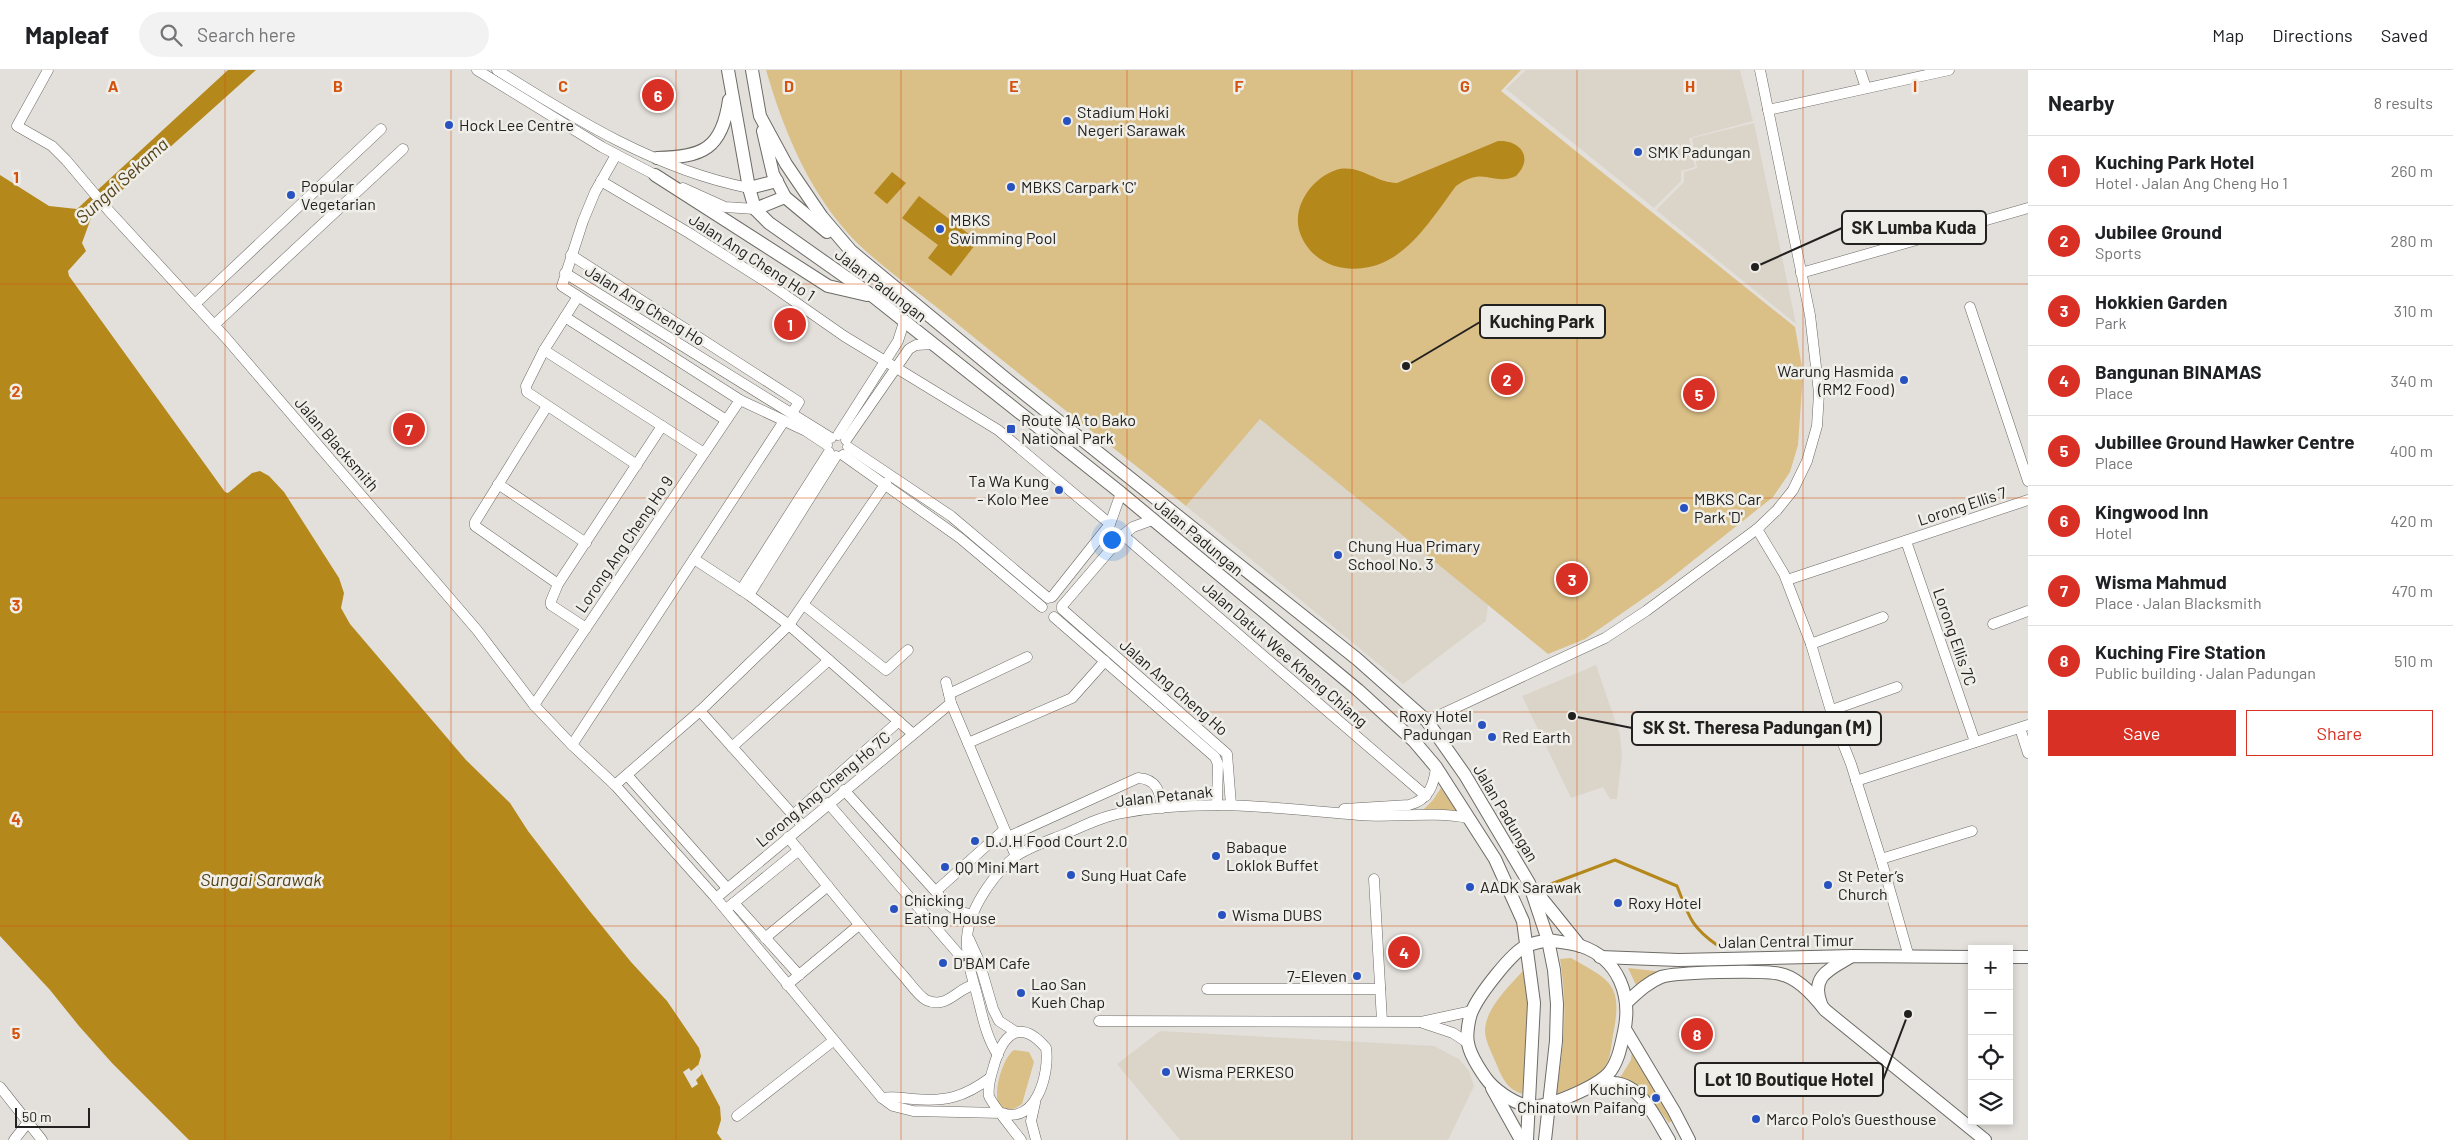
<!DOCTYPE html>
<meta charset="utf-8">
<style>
body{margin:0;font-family:Barlow,sans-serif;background:#f2f2f2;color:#202124}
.controls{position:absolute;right:15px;bottom:15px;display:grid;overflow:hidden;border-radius:0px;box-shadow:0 2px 8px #0003}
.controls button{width:45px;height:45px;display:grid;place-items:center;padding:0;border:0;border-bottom:1px solid #e0e0e0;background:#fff;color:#202124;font:25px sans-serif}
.scale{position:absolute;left:15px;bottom:12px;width:75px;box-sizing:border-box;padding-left:5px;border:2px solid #22211f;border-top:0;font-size:14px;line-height:18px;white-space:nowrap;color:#22211f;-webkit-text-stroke:4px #f0eee8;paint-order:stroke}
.you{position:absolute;left:1111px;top:469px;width:18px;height:18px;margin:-12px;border:4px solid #fff;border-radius:50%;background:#1a73e8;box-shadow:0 0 0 8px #1a73e833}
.badge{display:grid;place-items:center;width:32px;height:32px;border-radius:50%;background:#d93025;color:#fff;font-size:16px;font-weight:700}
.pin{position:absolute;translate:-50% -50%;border:2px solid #fff;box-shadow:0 1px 5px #0006}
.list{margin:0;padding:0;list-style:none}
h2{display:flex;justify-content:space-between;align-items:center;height:65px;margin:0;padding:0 20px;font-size:21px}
h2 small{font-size:16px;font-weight:400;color:#757577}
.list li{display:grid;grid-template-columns:32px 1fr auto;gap:15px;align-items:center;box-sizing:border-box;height:70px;padding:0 20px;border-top:1px solid #e0e0e0}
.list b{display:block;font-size:19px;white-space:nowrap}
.list p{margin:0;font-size:16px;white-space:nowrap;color:#757577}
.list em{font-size:16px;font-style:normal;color:#757577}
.actions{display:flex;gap:10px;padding:15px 20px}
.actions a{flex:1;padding:11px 0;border:1px solid #d93025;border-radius:0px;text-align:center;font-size:18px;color:#d93025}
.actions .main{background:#d93025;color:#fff}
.icon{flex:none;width:28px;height:28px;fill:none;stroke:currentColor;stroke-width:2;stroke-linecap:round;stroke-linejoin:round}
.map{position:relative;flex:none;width:2028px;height:1070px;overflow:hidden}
header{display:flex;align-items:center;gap:30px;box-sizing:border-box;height:70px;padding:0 25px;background:#fff;border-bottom:1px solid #e0e0e0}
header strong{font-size:24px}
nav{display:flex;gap:28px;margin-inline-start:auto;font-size:18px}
.search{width:350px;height:45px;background:#f2f2f2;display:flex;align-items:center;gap:12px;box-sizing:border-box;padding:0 18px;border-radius:28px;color:#757577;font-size:19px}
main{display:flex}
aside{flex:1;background:#fff}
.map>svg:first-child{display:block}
</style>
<header>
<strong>Mapleaf</strong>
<div class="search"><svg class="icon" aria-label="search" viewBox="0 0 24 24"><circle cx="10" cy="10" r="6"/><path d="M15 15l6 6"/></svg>Search here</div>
<nav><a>Map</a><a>Directions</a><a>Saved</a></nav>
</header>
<main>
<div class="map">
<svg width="2028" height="1070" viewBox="0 0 2028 1070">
<rect width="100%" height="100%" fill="#e3e0db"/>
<g fill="#dbd4c9">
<polygon points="1526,0 1740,0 1753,51 1689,68 1695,97 1681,101 1681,111 1654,138 1506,19"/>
<polygon points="1754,53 1796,254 1656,140 1684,112 1684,102 1697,98 1692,68"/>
<polygon points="1261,348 1488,535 1486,551 1403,614 1186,436"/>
<polygon points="1596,595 1620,665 1622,686 1617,729 1610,729 1603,717 1571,728 1522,626"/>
<polygon points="1160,961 1434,976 1459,989 1469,1001 1474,1016 1448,1070 1180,1070 1117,994"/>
</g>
<g fill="#dabf87">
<path d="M 766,0 L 1521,0 L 1501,21 L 1795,257 L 1803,303 L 1798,375 L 1790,402 L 1773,427 L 1661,516 L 1585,569 L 1548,584 L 1260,349 L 1186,436 C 1106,371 1024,309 944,243 C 914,219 870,189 846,161 C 806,115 783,58 766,0 Z"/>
<polygon points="1441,718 1457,741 1420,743 1433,730"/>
<path d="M 1571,888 C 1612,911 1623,915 1613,965 C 1611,975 1611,990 1604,998 C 1593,1012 1572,1017 1556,1024 C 1564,975 1568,939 1560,889 Z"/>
<path d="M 1527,896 L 1529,987 L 1522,1024 C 1507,1019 1502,1008 1496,993 C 1492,983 1485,971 1485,960 C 1486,936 1513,913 1527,896 Z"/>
<polygon points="1628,898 1664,902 1637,917"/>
<path d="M 1632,979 L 1672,1050 L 1669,1053 C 1651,1028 1647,1023 1618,1011 L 1631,990 Z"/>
<path d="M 1014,980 L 1029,982 L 1034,992 L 1022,1034 C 983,1061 997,992 1014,980 Z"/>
</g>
<g fill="#b4881b">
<polygon points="228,0 256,0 91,148 82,173 86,181 68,201 69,206 225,422 228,423 252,403 260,401 269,406 284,422 339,508 344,523 341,538 350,554 466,690 510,733 528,761 588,839 631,892 667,931 699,978 701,986 698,996 720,1037 721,1050 717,1063 722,1070 189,1070 112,993 79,956 50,920 0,866 0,105 49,136 77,139"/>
<path d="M 1498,71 C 1521,70 1534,88 1516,106 C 1493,117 1485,95 1456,116 C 1438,140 1417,174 1390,189 C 1359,207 1314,201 1300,163 C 1291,137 1312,108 1336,100 C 1358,93 1376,113 1397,113 Z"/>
<polygon points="892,102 906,113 887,134 874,123"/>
<polygon points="919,126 978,171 951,206 928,188 938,175 902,148"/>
</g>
<polygon fill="#e3e0db" points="698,995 702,1004 696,1010 698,1014 692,1018 683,1002 689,998 691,1001"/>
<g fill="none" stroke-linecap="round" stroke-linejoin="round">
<path stroke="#b4881b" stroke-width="3" d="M 1543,817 L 1615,790 L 1677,816 C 1689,846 1690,856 1717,875"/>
<g stroke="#6d6b66" stroke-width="11">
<g id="minor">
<path d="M 48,0 L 17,56 L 52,76 L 66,90 L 109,141 L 226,268 L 477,560 L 534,635 L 572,675 L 615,715 L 716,828 L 882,1028 L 893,1036 L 913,1041 L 1002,1043 C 1036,1055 1050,1003 1046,978 C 1022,950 1005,961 995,992 C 992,1003 987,1015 989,1026 C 991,1033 1015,1062 1021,1070"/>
<polyline points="477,0 602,77 661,108"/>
<path d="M 497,0 C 575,49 657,100 749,118"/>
<polyline points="1860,0 1866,18"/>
<polyline points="1768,40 1949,0"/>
<polyline points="616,85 595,122 583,151 562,216 740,330 806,361 827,375"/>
<polyline points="601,111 689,163 768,213 844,266 998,360 1110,454"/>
<polyline points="683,118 725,137 755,139"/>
<polyline points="571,185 799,332 792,343"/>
<polyline points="565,203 831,368"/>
<polyline points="1801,203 2028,138"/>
<polyline points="577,228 544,280 526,316 527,322 637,395"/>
<polyline points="195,234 381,59"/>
<polyline points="1970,237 2028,411"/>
<polyline points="565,247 726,350"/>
<polyline points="214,255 403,79"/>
<polyline points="544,280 704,383"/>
<polyline points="547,336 475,452 475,456 558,514"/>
<polyline points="838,365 898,271 904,252"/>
<polyline points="846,370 909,279 916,275 933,274"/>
<polyline points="848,377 951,446 1048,528"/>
<polyline points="843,385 960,468 1042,537"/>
<polyline points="498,414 586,473"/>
<polyline points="1757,459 1784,504 1811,574 1833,648 1851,694 1881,789 1909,887"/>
<polyline points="1123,465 1426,726"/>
<polyline points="1906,471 1975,672"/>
<polyline points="694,489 749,525 789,555 913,664"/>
<polyline points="1787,510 2028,430"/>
<polyline points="741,520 829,382"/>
<polyline points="749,525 836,386"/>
<polyline points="1052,527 1110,454 1121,423"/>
<polyline points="804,535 886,600 908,580"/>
<polyline points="1062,536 1123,465 1133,457 1152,450"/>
<polyline points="1062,539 1227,684 1231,735"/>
<polyline points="1054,547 1215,687 1218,694 1217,735"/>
<polyline points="1993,554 2028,541"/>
<polyline points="586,558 551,535 551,531 558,514 662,356"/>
<polyline points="1811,574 1883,547"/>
<polyline points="946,612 951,633 1015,784"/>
<polyline points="949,624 1027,587"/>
<polyline points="534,635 740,330"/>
<polyline points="1832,640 1897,617"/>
<polyline points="700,641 802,755"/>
<polyline points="1427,651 1605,568 1646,541 1757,459 1777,440 1793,420 1807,391 1817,356 1819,323 1810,245 1760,0"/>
<polyline points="2020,658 2028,683"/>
<polyline points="968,673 1072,628 1105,591"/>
<polyline points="572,675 784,351"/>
<polyline points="732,677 829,590"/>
<polyline points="627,705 727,818"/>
<polyline points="1856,711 2028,655"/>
<polyline points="615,715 700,641 789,555 886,413"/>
<polyline points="844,720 946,833 957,841 970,844"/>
<polyline points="828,733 968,895"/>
<path d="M 1344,739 L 1409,735 C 1428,730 1434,716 1436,697"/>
<polyline points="793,745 899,651"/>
<path d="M 788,767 C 825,813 861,858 900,902 C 908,910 917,925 926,930 C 947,940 957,918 974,915"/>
<path d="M 1008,767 L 1138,708 C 1157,709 1160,722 1162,738"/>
<polyline points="1881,789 1972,761"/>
<polyline points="1374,809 1382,951"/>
<polyline points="936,821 1004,760"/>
<polyline points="716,828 951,633"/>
<polyline points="734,833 799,905"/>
<polyline points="730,836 799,780"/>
<polyline points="765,868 828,816"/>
<polyline points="969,869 979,891 993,939 999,951 1016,962"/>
<polyline points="787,915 859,855"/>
<polyline points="1207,919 1380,919"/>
<polyline points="1099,951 1421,952 1472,941"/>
<polyline points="1423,953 1453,963 1468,973"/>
<path d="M 998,985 C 984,964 981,937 974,914 C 962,874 964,852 987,818 C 1011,782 1027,779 1065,764 C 1083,756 1103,746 1122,743 C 1200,728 1280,738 1359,745 C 1395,748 1431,741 1468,748"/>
<polyline points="0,1017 42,1070"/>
<path d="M 882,1028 C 894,1026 902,1028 913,1029 C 946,1032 964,1027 990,1008"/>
<polyline points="1035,1033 1031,1051 1036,1070"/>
<polyline points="737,1046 833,971"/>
<polyline points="14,1070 29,1051"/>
</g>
</g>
<g stroke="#6d6b66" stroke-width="14">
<g id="major">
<polyline points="728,0 749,118 755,139 769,153 874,227 1121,423 1358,620 1414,671 1436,697 1495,789 1523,851 1534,933 1527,1070"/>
<polyline points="752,0 760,46 786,94 822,147 851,181 1006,309 1357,589 1427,651 1465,705 1529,813 1548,870 1554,900 1557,934 1556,971 1545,1070"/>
<polyline points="763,61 773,104 785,127 827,162"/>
<path d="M 657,88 C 703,87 722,79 729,30"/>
<polyline points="655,105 828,216 867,225"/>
<polyline points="749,118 777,111"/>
<polyline points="755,139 785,127"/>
<polyline points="1534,819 1580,876"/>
<path d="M 1548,870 C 1559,872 1571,873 1581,876 C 1619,889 1632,926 1624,962 C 1621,976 1618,993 1608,1004 C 1595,1017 1547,1039 1528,1036 C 1513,1033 1493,1019 1485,1007 C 1478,997 1470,985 1468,973 C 1466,965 1469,946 1473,939 C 1480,924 1511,883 1526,876 C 1532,873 1541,872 1548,870 Z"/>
<polyline points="1600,887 1679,890 1853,886 1972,887"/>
<polyline points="2009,887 2028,887"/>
<path d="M 1627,932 C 1638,922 1647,913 1661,907 C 1676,902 1764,900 1780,904 C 1797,907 1815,927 1825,940 L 1985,1070"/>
<path d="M 1821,934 C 1810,905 1831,899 1852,886"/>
<polyline points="1625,959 1674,1041 1689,1070"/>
<path d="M 1594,1015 C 1600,1015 1608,1012 1614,1013 C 1642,1015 1656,1049 1669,1070"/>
<polyline points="1492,1018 1521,1070"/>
</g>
</g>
<use href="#minor" stroke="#fff" stroke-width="10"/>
<use href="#major" stroke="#fff" stroke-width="12"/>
</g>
<path fill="none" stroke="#d4530e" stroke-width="1" stroke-opacity="0.55" d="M 225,0 L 225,1070M 451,0 L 451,1070M 676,0 L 676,1070M 901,0 L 901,1070M 1127,0 L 1127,1070M 1352,0 L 1352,1070M 1577,0 L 1577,1070M 1803,0 L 1803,1070M 0,214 L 2028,214M 0,428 L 2028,428M 0,642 L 2028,642M 0,856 L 2028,856"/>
<g fill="#2752c0" stroke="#f0eee8" stroke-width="2">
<circle cx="1067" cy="51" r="5"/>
<circle cx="449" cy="55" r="5"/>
<circle cx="1638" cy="82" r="5"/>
<circle cx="1011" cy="117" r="5"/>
<circle cx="291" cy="125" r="5"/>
<circle cx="940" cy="159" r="5"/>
<circle cx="1904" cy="310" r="5"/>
<rect x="1006" y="354" width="10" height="10" rx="2.5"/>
<circle cx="1059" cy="420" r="5"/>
<circle cx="1684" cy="438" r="5"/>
<circle cx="1338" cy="485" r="5"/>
<circle cx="1482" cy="655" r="5"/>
<circle cx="1492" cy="667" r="5"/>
<circle cx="975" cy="771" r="5"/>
<circle cx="1216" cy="786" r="5"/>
<circle cx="945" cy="797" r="5"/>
<circle cx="1071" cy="805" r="5"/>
<circle cx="1828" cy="815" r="5"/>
<circle cx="1470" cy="817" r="5"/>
<circle cx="1618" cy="833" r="5"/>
<circle cx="894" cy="839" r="5"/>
<circle cx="1222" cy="845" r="5"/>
<circle cx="943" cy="893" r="5"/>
<circle cx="1357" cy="906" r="5"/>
<circle cx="1021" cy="923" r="5"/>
<circle cx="1166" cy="1002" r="5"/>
<circle cx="1656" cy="1028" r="5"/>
<circle cx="1756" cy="1049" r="5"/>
</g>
<g text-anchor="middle" stroke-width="5" stroke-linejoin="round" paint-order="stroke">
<g font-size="16" fill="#22211f" stroke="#f0eee8" text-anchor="start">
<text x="1077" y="48">Stadium Hoki<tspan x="1077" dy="18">Negeri Sarawak</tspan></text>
<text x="459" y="61">Hock Lee Centre</text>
<text x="1648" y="88">SMK Padungan</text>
<text x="301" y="122">Popular<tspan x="301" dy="18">Vegetarian</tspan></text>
<text x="1021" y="123">MBKS Carpark 'C'</text>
<text x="950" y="156">MBKS<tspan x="950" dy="18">Swimming Pool</tspan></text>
<text x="1894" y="307" text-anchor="end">Warung Hasmida<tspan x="1894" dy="18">(RM2 Food)</tspan></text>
<text x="1021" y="356">Route 1A to Bako<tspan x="1021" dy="18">National Park</tspan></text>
<text x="1049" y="417" text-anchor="end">Ta Wa Kung<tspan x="1049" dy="18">- Kolo Mee</tspan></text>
<text x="1694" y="435">MBKS Car<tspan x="1694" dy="18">Park 'D'</tspan></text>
<text x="1348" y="482">Chung Hua Primary<tspan x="1348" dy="18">School No. 3</tspan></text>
<text x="1472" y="652" text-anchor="end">Roxy Hotel<tspan x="1472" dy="18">Padungan</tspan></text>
<text x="1502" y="673">Red Earth</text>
<text x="985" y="777">D.J.H Food Court 2.0</text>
<text x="1226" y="783">Babaque<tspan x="1226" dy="18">Loklok Buffet</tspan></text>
<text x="955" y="803">QQ Mini Mart</text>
<text x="1081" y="811">Sung Huat Cafe</text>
<text x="1838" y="812">St Peter’s<tspan x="1838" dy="18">Church</tspan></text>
<text x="1480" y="823">AADK Sarawak</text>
<text x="904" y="836">Chicking<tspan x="904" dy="18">Eating House</tspan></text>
<text x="1628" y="839">Roxy Hotel</text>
<text x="1232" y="851">Wisma DUBS</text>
<text x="953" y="899">D'BAM Cafe</text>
<text x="1347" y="912" text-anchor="end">7-Eleven</text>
<text x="1031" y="920">Lao San<tspan x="1031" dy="18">Kueh Chap</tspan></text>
<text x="1176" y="1008">Wisma PERKESO</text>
<text x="1646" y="1025" text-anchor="end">Kuching<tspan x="1646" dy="18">Chinatown Paifang</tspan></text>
<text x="1766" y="1055">Marco Polo's Guesthouse</text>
</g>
<g font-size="16" fill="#22211f" stroke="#f0eee8">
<text transform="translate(752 187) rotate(33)" y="6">Jalan Ang Cheng Ho 1</text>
<text transform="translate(881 215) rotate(37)" y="6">Jalan Padungan</text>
<text transform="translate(645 235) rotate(32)" y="6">Jalan Ang Cheng Ho</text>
<text transform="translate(337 374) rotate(49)" y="6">Jalan Blacksmith</text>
<text transform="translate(1962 436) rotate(-18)" y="6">Lorong Ellis 7</text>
<text transform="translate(1199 467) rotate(40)" y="6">Jalan Padungan</text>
<text transform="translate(624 474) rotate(-56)" y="6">Lorong Ang Cheng Ho 9</text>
<text transform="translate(1955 567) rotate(71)" y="6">Lorong Ellis 7C</text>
<text transform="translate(1285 584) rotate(41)" y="6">Jalan Datuk Wee Kheng Chiang</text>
<text transform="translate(1174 617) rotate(41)" y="6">Jalan Ang Cheng Ho</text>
<text transform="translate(823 719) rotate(-40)" y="6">Lorong Ang Cheng Ho 7C</text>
<text transform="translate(1164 726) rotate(-6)" y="6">Jalan Petanak</text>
<text transform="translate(1506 743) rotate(59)" y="6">Jalan Padungan</text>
<text transform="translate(1786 871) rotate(-1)" y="6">Jalan Central Timur</text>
</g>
<g font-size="18" font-style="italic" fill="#524017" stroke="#f0eee8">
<text transform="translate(122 111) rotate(-42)" y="6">Sungai Sekama</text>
<text x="261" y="816">Sungai Sarawak</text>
</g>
</g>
<g font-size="16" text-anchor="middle" font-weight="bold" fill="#d4530e" stroke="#f0eee8" stroke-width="5" stroke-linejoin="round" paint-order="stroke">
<text x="113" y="22">A</text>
<text x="338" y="22">B</text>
<text x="563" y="22">C</text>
<text x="789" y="22">D</text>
<text x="1014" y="22">E</text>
<text x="1239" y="22">F</text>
<text x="1465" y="22">G</text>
<text x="1690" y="22">H</text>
<text x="1915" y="22">I</text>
<text x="16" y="113">1</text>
<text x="16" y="327">2</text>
<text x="16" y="541">3</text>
<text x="16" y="755">4</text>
<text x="16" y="969">5</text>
</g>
<path fill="none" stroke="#22211f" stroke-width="2" d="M1755 197L1842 158M1406 296L1480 252M1572 646L1632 658M1908 944L1883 1010"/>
<g fill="#22211f" stroke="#f0eee8" stroke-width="2">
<circle cx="1755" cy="197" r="5"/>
<circle cx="1406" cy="296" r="5"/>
<circle cx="1572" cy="646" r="5"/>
<circle cx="1908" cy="944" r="5"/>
</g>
<g fill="#f0eee8" stroke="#22211f" stroke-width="2">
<rect x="1842" y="141" width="144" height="33" rx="5"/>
<rect x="1480" y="235" width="125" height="33" rx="5"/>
<rect x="1632" y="642" width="249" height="33" rx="5"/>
<rect x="1695" y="993" width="188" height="33" rx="5"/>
</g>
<g font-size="18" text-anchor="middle" font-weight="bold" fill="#22211f">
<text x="1914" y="164">SK Lumba Kuda</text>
<text x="1542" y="258">Kuching Park</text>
<text x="1757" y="664">SK St. Theresa Padungan (M)</text>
<text x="1789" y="1016">Lot 10 Boutique Hotel</text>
</g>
</svg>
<div class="controls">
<button>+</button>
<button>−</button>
<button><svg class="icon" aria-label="locate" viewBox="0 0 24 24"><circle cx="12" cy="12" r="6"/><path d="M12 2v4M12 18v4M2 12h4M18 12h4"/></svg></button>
<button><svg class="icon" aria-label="layers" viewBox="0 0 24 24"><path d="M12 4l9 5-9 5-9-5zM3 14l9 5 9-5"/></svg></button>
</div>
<div class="scale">50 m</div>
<div class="you"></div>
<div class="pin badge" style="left:790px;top:254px">1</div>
<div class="pin badge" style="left:1507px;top:309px">2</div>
<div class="pin badge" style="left:1572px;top:509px">3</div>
<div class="pin badge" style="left:1404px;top:882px">4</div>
<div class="pin badge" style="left:1699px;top:324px">5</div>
<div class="pin badge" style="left:658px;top:25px">6</div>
<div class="pin badge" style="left:409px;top:359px">7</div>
<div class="pin badge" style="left:1697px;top:964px">8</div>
</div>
<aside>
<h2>Nearby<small>8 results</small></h2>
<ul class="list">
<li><span class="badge">1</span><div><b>Kuching Park Hotel</b><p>Hotel · Jalan Ang Cheng Ho 1</p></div><em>260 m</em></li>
<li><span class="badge">2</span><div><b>Jubilee Ground</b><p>Sports</p></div><em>280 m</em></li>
<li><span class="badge">3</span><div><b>Hokkien Garden</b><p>Park</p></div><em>310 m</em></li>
<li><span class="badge">4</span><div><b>Bangunan BINAMAS</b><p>Place</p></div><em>340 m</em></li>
<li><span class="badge">5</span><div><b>Jubillee Ground Hawker Centre</b><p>Place</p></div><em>400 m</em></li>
<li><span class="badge">6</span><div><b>Kingwood Inn</b><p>Hotel</p></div><em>420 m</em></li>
<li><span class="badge">7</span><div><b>Wisma Mahmud</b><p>Place · Jalan Blacksmith</p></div><em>470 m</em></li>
<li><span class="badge">8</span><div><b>Kuching Fire Station</b><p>Public building · Jalan Padungan</p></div><em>510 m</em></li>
</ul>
<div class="actions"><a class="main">Save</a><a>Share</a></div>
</aside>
</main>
